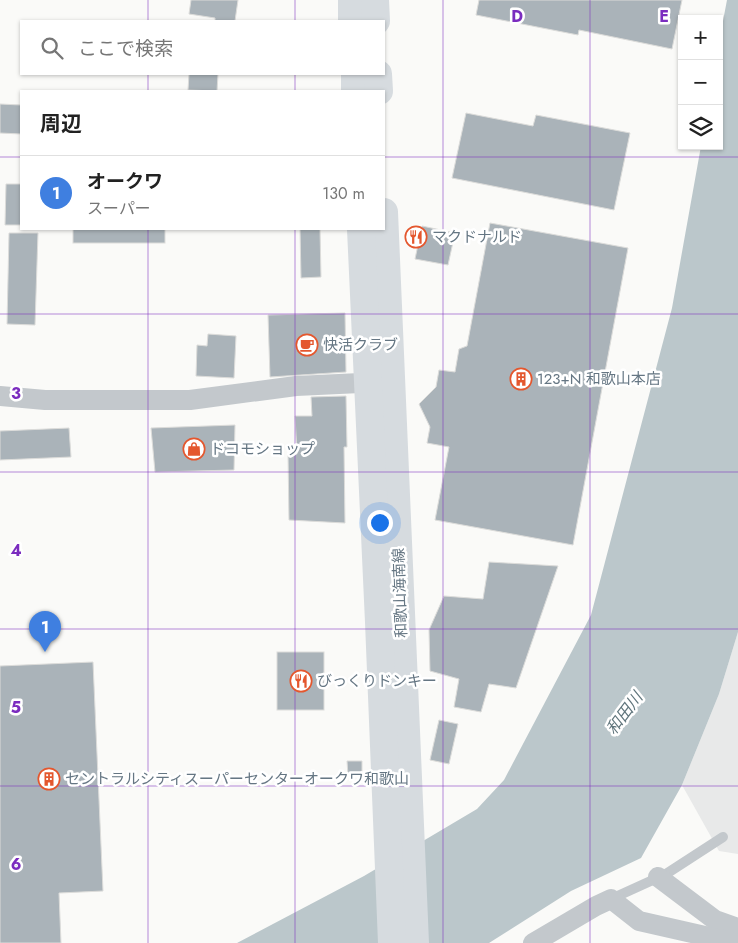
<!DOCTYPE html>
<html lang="ja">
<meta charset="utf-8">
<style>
body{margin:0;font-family:Jost,"Noto Sans JP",sans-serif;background:#f2f2f2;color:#222}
.controls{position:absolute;right:15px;top:15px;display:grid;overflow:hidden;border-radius:0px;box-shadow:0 1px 4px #0004}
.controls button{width:45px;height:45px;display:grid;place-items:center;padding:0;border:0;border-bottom:1px solid #e0e0e0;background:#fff;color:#222;font:25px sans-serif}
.you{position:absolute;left:379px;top:522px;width:18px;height:18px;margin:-12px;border:4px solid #fff;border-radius:50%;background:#1a73e8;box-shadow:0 0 0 8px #1a73e833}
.badge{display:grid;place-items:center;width:32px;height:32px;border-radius:50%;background:#b45309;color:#fff;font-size:16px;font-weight:700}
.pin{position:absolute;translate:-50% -41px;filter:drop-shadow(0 1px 2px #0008)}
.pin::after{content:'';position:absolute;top:26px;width:18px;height:15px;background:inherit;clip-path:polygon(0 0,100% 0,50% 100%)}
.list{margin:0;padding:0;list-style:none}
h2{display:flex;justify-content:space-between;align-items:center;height:65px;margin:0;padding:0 20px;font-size:21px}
h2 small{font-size:16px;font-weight:400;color:#767676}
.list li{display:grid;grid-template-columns:32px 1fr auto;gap:15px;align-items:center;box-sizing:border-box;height:75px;padding:0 20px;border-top:1px solid #e0e0e0}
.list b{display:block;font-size:19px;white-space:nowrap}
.list p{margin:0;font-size:16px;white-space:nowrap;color:#767676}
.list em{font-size:16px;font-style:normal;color:#767676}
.icon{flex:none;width:28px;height:28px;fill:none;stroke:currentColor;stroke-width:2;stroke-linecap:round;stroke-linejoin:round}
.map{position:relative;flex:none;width:738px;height:943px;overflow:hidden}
.search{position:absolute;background:#fff;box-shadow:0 1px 4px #0004;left:20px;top:20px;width:365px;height:55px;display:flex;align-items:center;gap:12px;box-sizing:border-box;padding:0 18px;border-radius:0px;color:#767676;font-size:19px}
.panel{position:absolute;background:#fff;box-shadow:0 1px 4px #0004;left:20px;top:90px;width:365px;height:140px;border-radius:0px}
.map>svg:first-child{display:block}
</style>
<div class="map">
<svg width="738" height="943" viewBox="0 0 738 943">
<rect width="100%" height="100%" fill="#fafaf8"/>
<polygon fill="#e8e9e9" points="738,632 738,854 719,851 682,785 719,694"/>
<polygon fill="#bbc7cb" points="727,0 738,0 738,632 719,694 682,785 641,858 571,891 489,943 237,943 364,876 477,809 504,780 591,615 672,308 701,146 719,146 719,42"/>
<g fill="#aab3b9" stroke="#dcdcda">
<polygon points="191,0 238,0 235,21 215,21 215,18 189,14"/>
<polygon points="479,0 682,0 672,49 579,30 578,35 476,15"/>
<polygon points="189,74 218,74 217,91 188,90"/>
<polygon points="0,104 21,105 21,134 0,133"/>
<polygon points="466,113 533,126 536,115 630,133 614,210 452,178"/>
<polygon points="6,184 21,184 21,225 5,225"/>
<polygon points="490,223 628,248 573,545 435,520 449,447 427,443 430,427 419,404 436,387 439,370 455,372 459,349 467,346"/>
<polygon points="422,226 455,233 448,265 415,259"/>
<rect x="73" y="229" width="92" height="14"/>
<polygon points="300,229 320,229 321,277 301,278"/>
<polygon points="9,233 38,233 35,325 7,324"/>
<polygon points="345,313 346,372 270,377 268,315"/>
<polygon points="208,334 236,336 234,378 196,376 197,345 207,346"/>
<polygon points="346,396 347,447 344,447 345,523 289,520 288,454 297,454 295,416 312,416 311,397"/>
<polygon points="235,425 234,470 155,472 151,428"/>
<polygon points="69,428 71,457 0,460 0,431"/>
<polygon points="489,562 558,566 516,688 489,684 481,712 454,707 459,679 430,671 429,630 444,596 483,599"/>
<rect x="277" y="652" width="47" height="58"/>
<polygon points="93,662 103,891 59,893 61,943 0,943 0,666"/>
<polygon points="439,720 458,724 449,764 430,760"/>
<polygon points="347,761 362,761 362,775 348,776"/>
</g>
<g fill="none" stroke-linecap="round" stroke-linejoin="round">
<polyline stroke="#c3c8cc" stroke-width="10" points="611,899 666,874 723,837"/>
<g stroke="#c3c8cc" stroke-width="20">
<polyline points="0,396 45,400 190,400 296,386 382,382"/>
<polyline points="658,877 715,920 738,928"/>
<polyline points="533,943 596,906 611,899 639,921 736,943"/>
</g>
<g stroke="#d6dbdf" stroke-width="28">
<polyline points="352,0 352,21"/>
<polyline points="375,0 376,21"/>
<polyline points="355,74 355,91"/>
<polyline points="378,74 379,91"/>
<polyline points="384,212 415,943"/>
<polyline points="361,229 379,622 392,943"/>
</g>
</g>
<path fill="none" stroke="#7b2cbf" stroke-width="1" stroke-opacity="0.55" d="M 148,0 L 148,21M 295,0 L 295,21M 443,0 L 443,943M 590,0 L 590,943M 148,74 L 148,91M 295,74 L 295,91M 0,157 L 21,157M 384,157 L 738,157M 148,229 L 148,943M 295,229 L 295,943M 0,314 L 738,314M 0,472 L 738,472M 0,629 L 738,629M 0,786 L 738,786"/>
<defs>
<g id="restaurant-ring" transform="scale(1.125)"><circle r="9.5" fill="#fff" stroke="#e4572e" stroke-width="1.5"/><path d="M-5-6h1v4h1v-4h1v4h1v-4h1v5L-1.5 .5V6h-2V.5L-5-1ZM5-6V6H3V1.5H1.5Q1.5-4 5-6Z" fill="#e4572e"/></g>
<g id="cafe-ring" transform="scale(1.125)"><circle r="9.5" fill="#fff" stroke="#e4572e" stroke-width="1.5"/><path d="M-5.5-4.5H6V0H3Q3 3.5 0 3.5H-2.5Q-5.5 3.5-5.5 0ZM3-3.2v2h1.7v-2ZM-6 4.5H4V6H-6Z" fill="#e4572e"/></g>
<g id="building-ring" transform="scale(1.125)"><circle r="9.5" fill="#fff" stroke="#e4572e" stroke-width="1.5"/><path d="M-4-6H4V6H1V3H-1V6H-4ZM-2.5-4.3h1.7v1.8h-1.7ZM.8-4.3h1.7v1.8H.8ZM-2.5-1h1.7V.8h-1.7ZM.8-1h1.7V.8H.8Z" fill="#e4572e"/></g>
<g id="shop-ring" transform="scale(1.125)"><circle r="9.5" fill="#fff" stroke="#e4572e" stroke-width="1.5"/><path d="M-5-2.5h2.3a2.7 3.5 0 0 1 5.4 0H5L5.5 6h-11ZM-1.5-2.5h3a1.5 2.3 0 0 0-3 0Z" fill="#e4572e"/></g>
</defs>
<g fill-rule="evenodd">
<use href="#restaurant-ring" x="416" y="237"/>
<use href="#cafe-ring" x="307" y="345"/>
<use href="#building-ring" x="521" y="379"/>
<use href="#shop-ring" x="194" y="449"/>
<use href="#restaurant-ring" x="301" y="681"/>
<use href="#building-ring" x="49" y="779"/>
</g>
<g text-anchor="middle" stroke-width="5" stroke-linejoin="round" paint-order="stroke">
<g font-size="15" fill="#657683" stroke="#fff" text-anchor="start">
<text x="432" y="242">マクドナルド</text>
<text x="323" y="350">快活クラブ</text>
<text x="537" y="384">123+N 和歌山本店</text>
<text x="210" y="454">ドコモショップ</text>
<text x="317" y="686">びっくりドンキー</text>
<text x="65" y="784">セントラルシティスーパーセンターオークワ和歌山</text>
</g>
<g font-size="15" fill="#657683" stroke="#fff">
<text transform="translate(400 593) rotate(-92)" y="5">和歌山海南線</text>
</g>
<g font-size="16" font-style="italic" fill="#60757c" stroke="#fff">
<text transform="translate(624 713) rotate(-53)" y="6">和田川</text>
</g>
</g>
<g font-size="16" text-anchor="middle" font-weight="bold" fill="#7b2cbf" stroke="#fff" stroke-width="5" stroke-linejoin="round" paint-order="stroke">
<text x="517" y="22">D</text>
<text x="664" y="22">E</text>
<text x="16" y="399">3</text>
<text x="16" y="556">4</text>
<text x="16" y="713">5</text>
<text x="16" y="870">6</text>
</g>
</svg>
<div class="controls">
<button>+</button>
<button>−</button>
<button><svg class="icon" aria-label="layers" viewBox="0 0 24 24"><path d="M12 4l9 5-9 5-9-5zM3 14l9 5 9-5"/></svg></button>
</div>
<div class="you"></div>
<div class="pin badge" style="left:45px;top:652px;background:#3f7fe0">1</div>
<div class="search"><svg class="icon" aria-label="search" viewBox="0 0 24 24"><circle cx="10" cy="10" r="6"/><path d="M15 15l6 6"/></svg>ここで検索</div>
<section class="panel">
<h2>周辺<small></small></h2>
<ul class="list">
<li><span class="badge" style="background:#3f7fe0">1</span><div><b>オークワ</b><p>スーパー</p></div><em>130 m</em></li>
</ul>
</section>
</div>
